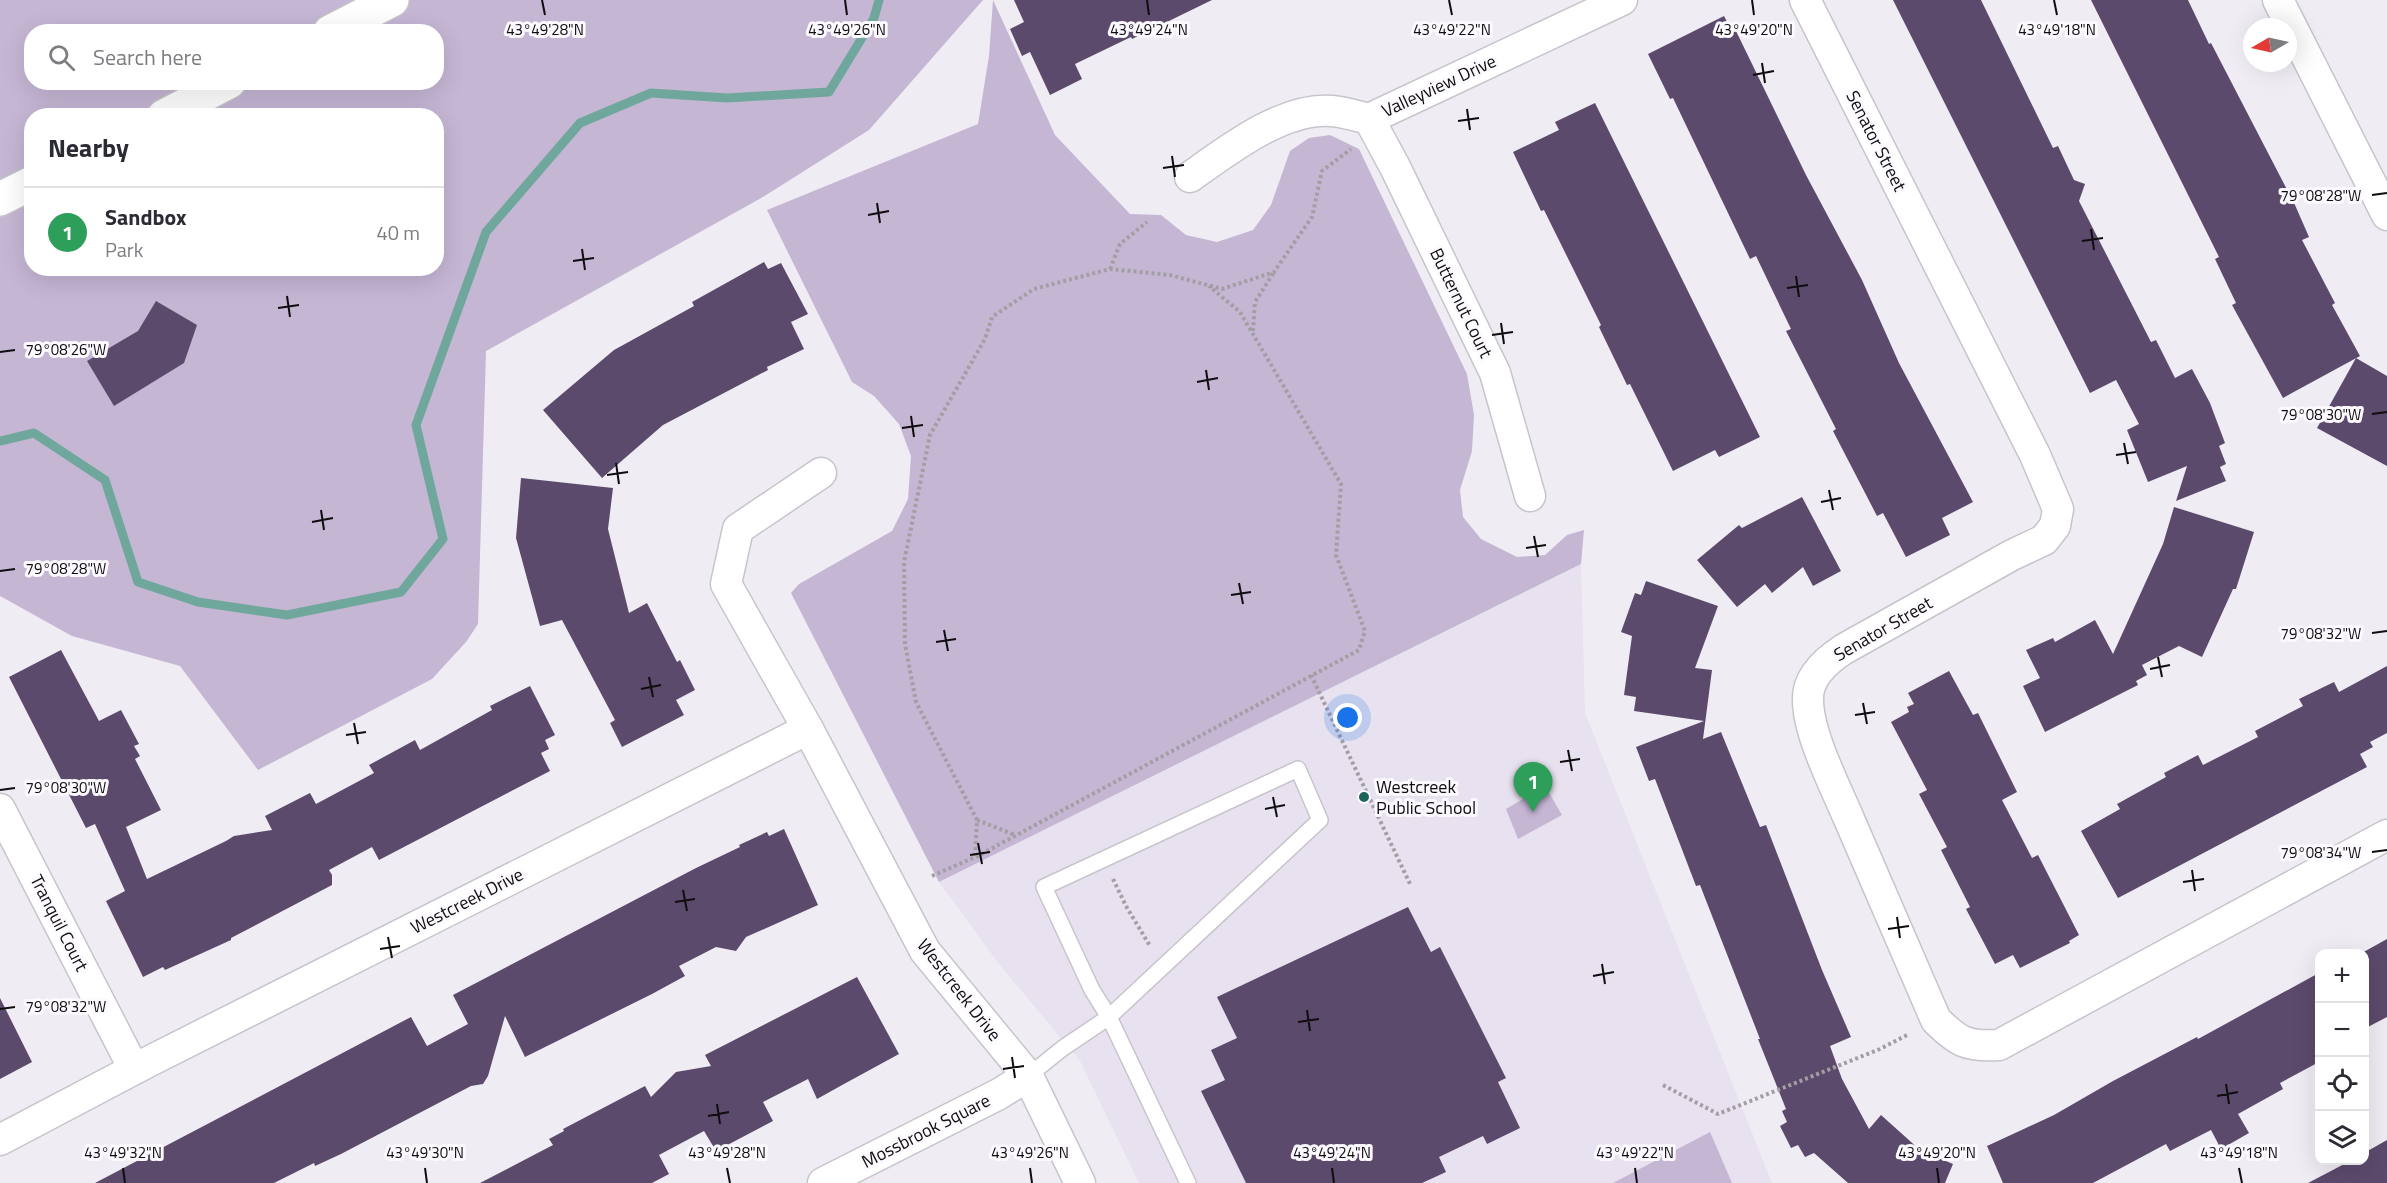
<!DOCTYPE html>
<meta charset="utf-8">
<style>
body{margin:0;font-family:"Titillium Web",sans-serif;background:#f2f2f3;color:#2b2b33}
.controls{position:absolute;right:18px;bottom:18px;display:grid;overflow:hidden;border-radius:12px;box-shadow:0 6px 24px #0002}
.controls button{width:54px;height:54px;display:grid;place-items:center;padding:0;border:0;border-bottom:2px solid #e1e1e2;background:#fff;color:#2b2b33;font:30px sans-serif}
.compass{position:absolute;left:2243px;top:18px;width:54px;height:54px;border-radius:50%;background:#fff;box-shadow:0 6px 24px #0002;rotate:261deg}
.you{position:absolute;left:1348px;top:718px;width:21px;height:21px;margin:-15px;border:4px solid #fff;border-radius:50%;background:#1a73e8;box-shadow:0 0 0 9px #1a73e833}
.badge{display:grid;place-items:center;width:39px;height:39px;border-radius:50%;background:#1c6459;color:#fff;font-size:20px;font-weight:700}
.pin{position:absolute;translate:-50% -50px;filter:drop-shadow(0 2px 3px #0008)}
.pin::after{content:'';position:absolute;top:32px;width:21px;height:18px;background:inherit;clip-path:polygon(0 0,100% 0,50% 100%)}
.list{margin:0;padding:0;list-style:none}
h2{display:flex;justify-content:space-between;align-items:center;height:78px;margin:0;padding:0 24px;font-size:26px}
h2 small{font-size:20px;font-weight:400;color:#7c7c81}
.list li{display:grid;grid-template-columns:39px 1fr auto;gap:18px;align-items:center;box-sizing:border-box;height:90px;padding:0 24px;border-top:2px solid #e1e1e2}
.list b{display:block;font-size:22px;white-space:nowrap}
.list p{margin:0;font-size:20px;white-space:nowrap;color:#7c7c81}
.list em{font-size:20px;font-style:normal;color:#7c7c81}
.icon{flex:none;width:33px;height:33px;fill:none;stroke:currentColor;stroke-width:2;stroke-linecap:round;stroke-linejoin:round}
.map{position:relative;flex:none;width:2387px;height:1183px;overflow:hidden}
.search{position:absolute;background:#fff;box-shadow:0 6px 24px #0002;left:24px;top:24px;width:420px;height:66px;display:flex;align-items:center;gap:15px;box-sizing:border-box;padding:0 21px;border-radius:24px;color:#7c7c81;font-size:22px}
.panel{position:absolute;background:#fff;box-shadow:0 6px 24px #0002;left:24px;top:108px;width:420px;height:168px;border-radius:24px}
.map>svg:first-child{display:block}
</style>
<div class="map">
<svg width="2387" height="1183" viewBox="0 0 2387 1183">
<rect width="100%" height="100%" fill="#f0ecf3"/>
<polygon fill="#e8e1ef" points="1581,564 1585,713 1772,1183 1139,1183 1080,1061 999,964 939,882"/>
<g fill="#c5b6d4" fill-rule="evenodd">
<path d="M 0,0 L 983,0 L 869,130 L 763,197 L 486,351 L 478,624 L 466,642 L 432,679 L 258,770 L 180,666 L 72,636 L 0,596 ZM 32,32 L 436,32 L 436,82 L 32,82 ZM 32,116 L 436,116 L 436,268 L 32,268 Z"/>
<polygon points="993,0 1055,135 1130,214 1161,215 1186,235 1217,242 1253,230 1271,205 1290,151 1309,138 1330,135 1359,149 1467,374 1474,415 1472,451 1460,490 1463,517 1481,539 1517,557 1545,555 1567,535 1584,530 1581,564 939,882 791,593 799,584 892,531 908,499 911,456 899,424 874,396 852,382 767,210 978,124 989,56"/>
<polygon points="1545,786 1562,815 1518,839 1506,809"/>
<polygon points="1710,1132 1732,1183 1613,1183"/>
</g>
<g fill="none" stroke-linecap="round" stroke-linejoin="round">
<polyline stroke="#70a79c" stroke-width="9" points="0,441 34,433 105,480 138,582 198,602 287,615 401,592 443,539 416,425 486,232 580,123 651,93 727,98 829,92 874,18 879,0"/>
</g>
<g fill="#5c4a6c">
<polygon points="1014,0 1212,0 1132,39 1131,37 1075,64 1082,79 1050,95 1030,52 1022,56 1010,29 1024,22"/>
<polygon points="1893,0 1981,0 2053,148 2058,146 2074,180 2085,184 2079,201 2151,342 2156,340 2175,378 2192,369 2210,403 2225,443 2219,446 2226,464 2220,467 2226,481 2176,501 2187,466 2148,482 2127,430 2139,424 2116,380 2090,393"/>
<polygon points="2091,0 2188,0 2209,44 2211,43 2295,205 2309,237 2302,240 2335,303 2332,305 2360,356 2283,398 2232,305 2236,303 2215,259 2219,257"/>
<polygon points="1724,16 1732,32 1736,31 1806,175 1862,280 1899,363 1973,502 1942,518 1950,535 1906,557 1883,513 1877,516 1833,431 1836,429 1786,331 1791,329 1756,256 1750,259 1673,98 1670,99 1648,54"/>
<polygon points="1595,103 1760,437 1719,457 1715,450 1673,471 1630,384 1627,385 1599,327 1601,325 1544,210 1541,211 1513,152 1559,130 1555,122"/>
<polygon points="764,262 768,269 781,263 808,314 791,322 804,349 767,367 768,370 663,425 602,478 543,410 614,350 694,306 692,302"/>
<polygon points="156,301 197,325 184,363 114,406 87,361 138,331"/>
<polygon points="2356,358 2387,376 2387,466 2317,428"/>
<polygon points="521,478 613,488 608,529 629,613 647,603 677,662 680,660 695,690 676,700 684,715 622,747 610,723 615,720 562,620 540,626 516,538"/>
<polygon points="1802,497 1841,571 1813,586 1803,567 1772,593 1765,584 1737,607 1697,560 1739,525 1742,528"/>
<polygon points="2174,507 2254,532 2236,589 2233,589 2202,657 2179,646 2142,665 2147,675 2136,681 2138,685 2045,732 2023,686 2040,678 2026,650 2053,638 2055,642 2095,620 2113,654 2163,544"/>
<polygon points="1646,581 1718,606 1695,668 1712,670 1703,739 1721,732 1760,827 1766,825 1822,970 1851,1037 1830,1046 1842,1079 1869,1129 1881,1115 1920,1150 1953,1164 1945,1183 1848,1183 1814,1153 1805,1157 1798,1145 1791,1148 1780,1126 1787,1122 1782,1111 1786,1109 1758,1039 1760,1039 1700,885 1696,886 1655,779 1649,781 1636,747 1704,721 1634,711 1636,697 1624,695 1632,636 1621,632 1635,593 1641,595"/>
<polygon points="61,650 99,721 121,710 139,744 134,746 140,756 135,759 161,810 126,827 147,879 226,841 234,836 272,830 265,816 310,793 316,804 374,773 369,765 415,740 420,750 492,710 490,706 530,686 555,735 545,740 549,749 541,753 550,771 379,860 372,847 329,870 332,875 332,885 231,938 231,940 165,970 163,967 143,977 106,901 125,891 95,824 86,828 9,677"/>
<polygon points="2387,666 2387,733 2370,742 2373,747 2360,754 2367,767 2118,898 2081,831 2120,809 2117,804 2166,777 2164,773 2198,755 2203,765 2258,737 2255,731 2303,706 2299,699 2334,682 2339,692"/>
<polygon points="1949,671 1973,715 1978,713 2017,792 2002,800 2032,858 2038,855 2079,935 2069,941 2070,943 2020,968 2013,955 1995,964 1966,909 1970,907 1941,850 1947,847 1919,794 1927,790 1891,722 1909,712 1907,707 1914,704 1908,693"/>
<polygon points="784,829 818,905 746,937 736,951 716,947 679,966 685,976 652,994 525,1057 505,1016 488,1076 483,1084 471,1086 341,1154 315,1166 314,1163 274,1183 95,1183 411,1017 427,1046 468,1024 453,995 696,868 740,847 739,845 767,832 769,836"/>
<polygon points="1408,907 1431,952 1440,947 1506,1078 1498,1082 1520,1128 1487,1144 1483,1136 1439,1157 1446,1172 1422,1183 1246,1183 1201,1091 1225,1080 1211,1050 1237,1038 1217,997"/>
<polygon points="2387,939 2387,1017 2364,1029 2364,954 2360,954"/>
<polygon points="2317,974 2319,976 2319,1062 2280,1083 2283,1089 2238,1114 2249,1133 2221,1149 2211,1130 2170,1151 2166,1144 2093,1183 2003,1183 1987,1146 2054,1115 2113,1081 2197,1037 2198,1039"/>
<polygon points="857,977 899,1054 844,1084 817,1099 808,1079 763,1102 773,1121 716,1151 704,1131 659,1155 669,1174 652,1183 480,1183 553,1145 549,1139 564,1131 563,1129 645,1086 651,1097 676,1072 711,1066 705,1055"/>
<polygon points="0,998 32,1062 0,1079"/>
<polygon points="2387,1140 2387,1183 2308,1183 2350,1161 2364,1161 2364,1153"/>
</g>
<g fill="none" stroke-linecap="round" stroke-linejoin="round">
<g stroke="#c8c4cb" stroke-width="18">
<polyline id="service" points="1028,1076 1063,1048 1109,1017 1320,820 1298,769 1044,887 1092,990 1109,1017 1188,1183"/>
</g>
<g stroke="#c8c4cb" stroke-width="33">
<g id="minor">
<path d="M 1805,0 L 2035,455 L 2058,509 L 2055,526 L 2044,540 L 2012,555 L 1844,649 C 1827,660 1808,676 1808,698 C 1807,732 1835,786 1849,819 C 1878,886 1907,953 1936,1020 C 1958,1042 1967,1047 1999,1045 L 2387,835"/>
<polyline points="2278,0 2387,215"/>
<polyline points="1369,119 1395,167 1495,373 1530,496"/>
<path d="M 1190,177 C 1228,150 1283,107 1332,111 C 1344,112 1357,116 1369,119 L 1622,0"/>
<polyline points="821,473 738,529 726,584 808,729 925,951 1028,1076 1080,1183"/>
<polyline points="0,809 134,1069"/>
<polyline points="0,1140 148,1062 808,729"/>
<polyline points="823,1183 999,1094 1028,1076"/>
</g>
</g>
<g stroke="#c8c4cb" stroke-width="36">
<g id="secondary">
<polyline points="330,32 392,0"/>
<polyline points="164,116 229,82"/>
<polyline points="0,199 32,183"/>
</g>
</g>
<g stroke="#a29ea4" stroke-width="4" stroke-dasharray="3 3" stroke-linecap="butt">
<polyline points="1110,269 1120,244 1147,222"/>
<polyline points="1253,331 1255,302 1274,272"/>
<polyline points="1311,675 1411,886"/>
<polyline points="977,820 1015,835"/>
<polyline points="976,857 1359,650 1365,631 1336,555 1341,484 1240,312 1209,286"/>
<polyline points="932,876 975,857 977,820 916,702 905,644 904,562 930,435 985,339 992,317 1034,289 1110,269 1170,275 1222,289 1274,272 1312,217 1322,171 1351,149"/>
<polyline points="1113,879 1126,906 1150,946"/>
<polyline points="1663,1085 1718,1114 1880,1049 1909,1034"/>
</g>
<use href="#service" stroke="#fff" stroke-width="15"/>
<use href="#minor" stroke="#fff" stroke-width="30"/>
<use href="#secondary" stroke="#fff" stroke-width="33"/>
</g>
<path fill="none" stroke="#0f0d10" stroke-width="2" d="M 542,0 L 545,15M 845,0 L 847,15M 1147,0 L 1149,15M 1449,0 L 1452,15M 1752,0 L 1754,15M 2054,0 L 2057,15M 1762,63 L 1765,83M 1753,75 L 1774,71M 1467,109 L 1470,130M 1458,121 L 1479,118M 1172,156 L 1175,177M 1163,168 L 1184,165M 2372,195 L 2387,193M 877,203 L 880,223M 868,215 L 889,211M 2091,229 L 2094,250M 2082,241 L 2103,238M 582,249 L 585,270M 573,261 L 594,258M 1796,276 L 1799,297M 1787,288 L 1808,285M 287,296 L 290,317M 278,308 L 299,305M 1501,323 L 1504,344M 1492,335 L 1513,332M 0,352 L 15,350M 1206,370 L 1209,390M 1197,382 L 1218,378M 2372,414 L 2387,412M 911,416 L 914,437M 902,428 L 923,425M 2124,443 L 2128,464M 2116,455 L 2136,452M 616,463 L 619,484M 607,475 L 628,472M 1829,490 L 1833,510M 1821,502 L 1841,498M 321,510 L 324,530M 312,522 L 333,518M 1534,536 L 1538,557M 1526,548 L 1546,545M 0,571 L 15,569M 1239,583 L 1243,604M 1231,595 L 1251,592M 944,630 L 948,651M 2372,633 L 2387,631M 936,642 L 956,639M 2158,657 L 2162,677M 2150,669 L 2170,665M 649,677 L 653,697M 641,689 L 661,685M 1863,703 L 1867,724M 1855,715 L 1875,712M 354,723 L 358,744M 346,735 L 366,732M 1568,750 L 1572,771M 1560,762 L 1580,759M 0,790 L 15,788M 1273,797 L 1277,817M 1265,809 L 1285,805M 978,843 L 982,864M 2372,852 L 2387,850M 970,855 L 990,852M 2192,870 L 2195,891M 2183,882 L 2204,879M 683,890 L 687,911M 675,902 L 695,899M 1897,917 L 1900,938M 1888,929 L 1909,926M 388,937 L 392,958M 380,949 L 400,946M 1602,964 L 1605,984M 1593,976 L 1614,972M 0,1009 L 15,1007M 1307,1010 L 1310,1031M 1298,1022 L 1319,1019M 1012,1057 L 1015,1078M 1003,1069 L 1024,1066M 2226,1084 L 2229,1104M 2217,1096 L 2238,1092M 717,1104 L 720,1124M 708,1116 L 729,1112M 123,1168 L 125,1183M 425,1168 L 427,1183M 727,1168 L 730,1183M 1030,1168 L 1032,1183M 1332,1168 L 1334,1183M 1635,1168 L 1637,1183M 1937,1168 L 1939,1183M 2239,1168 L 2242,1183"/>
<circle fill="#1c6459" stroke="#fcfafe" stroke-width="2" cx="1364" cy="797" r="6"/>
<g text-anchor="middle" stroke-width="6" stroke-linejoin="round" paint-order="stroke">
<g font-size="18" fill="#0f0d10" stroke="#fcfafe">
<text transform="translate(1439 86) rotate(-25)" y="6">Valleyview Drive</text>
<text transform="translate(1876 141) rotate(63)" y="6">Senator Street</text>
<text transform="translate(1461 303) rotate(64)" y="6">Butternut Court</text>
<text transform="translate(1883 629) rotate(-30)" y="6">Senator Street</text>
<text transform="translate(467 901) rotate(-27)" y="6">Westcreek Drive</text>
<text transform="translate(59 923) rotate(63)" y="6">Tranquil Court</text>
<text transform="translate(959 990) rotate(52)" y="6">Westcreek Drive</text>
<text transform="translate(926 1131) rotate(-27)" y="6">Mossbrook Square</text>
</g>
<g font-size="18" fill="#0f0d10" stroke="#fcfafe" text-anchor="start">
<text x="1376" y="793">Westcreek<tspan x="1376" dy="21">Public School</tspan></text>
</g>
</g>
<g font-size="15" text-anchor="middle" fill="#0f0d10" stroke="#fcfafe" stroke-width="6" stroke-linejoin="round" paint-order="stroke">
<text x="545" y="35">43°49'28"N</text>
<text x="847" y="35">43°49'26"N</text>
<text x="1149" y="35">43°49'24"N</text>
<text x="1452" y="35">43°49'22"N</text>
<text x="1754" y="35">43°49'20"N</text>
<text x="2057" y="35">43°49'18"N</text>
<text x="2321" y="201">79°08'28"W</text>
<text x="66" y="355">79°08'26"W</text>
<text x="2321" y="420">79°08'30"W</text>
<text x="66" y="574">79°08'28"W</text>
<text x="2321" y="639">79°08'32"W</text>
<text x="66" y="793">79°08'30"W</text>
<text x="2321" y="858">79°08'34"W</text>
<text x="66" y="1012">79°08'32"W</text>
<text x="123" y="1158">43°49'32"N</text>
<text x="425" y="1158">43°49'30"N</text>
<text x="727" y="1158">43°49'28"N</text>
<text x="1030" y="1158">43°49'26"N</text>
<text x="1332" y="1158">43°49'24"N</text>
<text x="1635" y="1158">43°49'22"N</text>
<text x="1937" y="1158">43°49'20"N</text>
<text x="2239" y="1158">43°49'18"N</text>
</g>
</svg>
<div class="controls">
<button>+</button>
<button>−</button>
<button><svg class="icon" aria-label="locate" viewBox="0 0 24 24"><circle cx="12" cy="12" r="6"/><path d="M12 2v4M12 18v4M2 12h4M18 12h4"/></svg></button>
<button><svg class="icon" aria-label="layers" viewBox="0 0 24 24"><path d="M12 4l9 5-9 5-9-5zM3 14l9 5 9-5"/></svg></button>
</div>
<svg class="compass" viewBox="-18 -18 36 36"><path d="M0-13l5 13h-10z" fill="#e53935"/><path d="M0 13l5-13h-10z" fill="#7c7c81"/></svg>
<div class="you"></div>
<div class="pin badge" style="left:1533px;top:812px;background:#2e9e5b">1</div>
<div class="search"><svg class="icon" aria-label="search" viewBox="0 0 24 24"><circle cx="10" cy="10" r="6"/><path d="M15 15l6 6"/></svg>Search here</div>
<section class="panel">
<h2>Nearby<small></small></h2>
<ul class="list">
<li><span class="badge" style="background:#2e9e5b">1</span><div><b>Sandbox</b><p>Park</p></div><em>40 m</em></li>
</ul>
</section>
</div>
